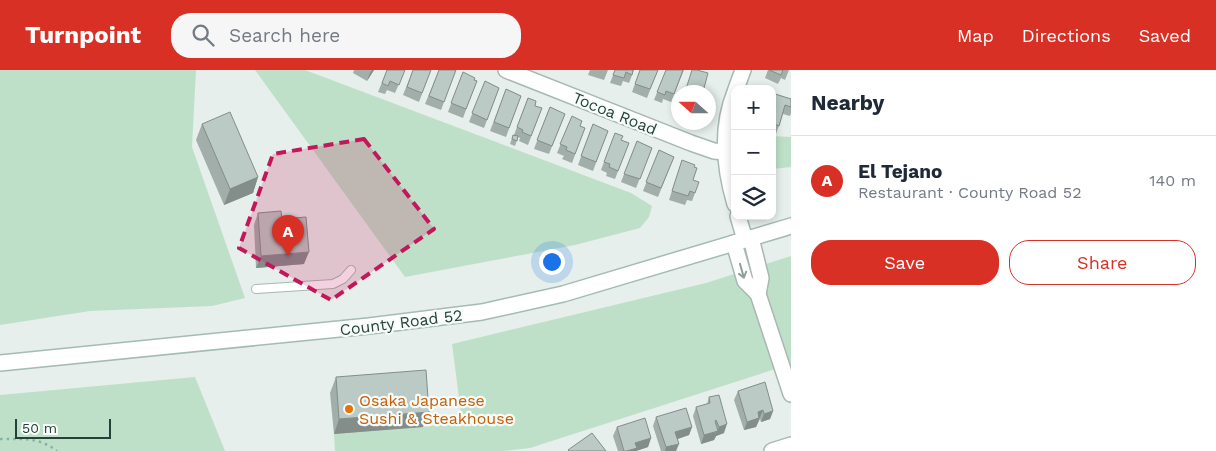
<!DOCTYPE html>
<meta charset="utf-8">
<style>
body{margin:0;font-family:"Work Sans",sans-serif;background:#f6f6f7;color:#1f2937}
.controls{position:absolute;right:15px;top:15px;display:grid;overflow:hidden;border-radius:10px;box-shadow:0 2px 8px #0003}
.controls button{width:45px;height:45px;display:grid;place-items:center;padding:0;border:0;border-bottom:1px solid #e0e1e3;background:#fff;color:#1f2937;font:25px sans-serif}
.compass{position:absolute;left:671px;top:15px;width:45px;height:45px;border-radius:50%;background:#fff;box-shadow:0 2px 8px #0003;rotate:291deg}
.scale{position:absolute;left:15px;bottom:12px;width:96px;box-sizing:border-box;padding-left:5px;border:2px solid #24423a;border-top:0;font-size:14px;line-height:18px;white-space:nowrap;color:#24423a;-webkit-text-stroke:4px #f7fbf9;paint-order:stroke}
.you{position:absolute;left:551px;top:191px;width:18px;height:18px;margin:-12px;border:4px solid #fff;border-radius:50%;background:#1a73e8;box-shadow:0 0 0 8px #1a73e833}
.badge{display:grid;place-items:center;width:32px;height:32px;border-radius:50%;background:#d93025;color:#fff;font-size:16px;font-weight:700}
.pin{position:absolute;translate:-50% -41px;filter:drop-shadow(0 1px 2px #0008)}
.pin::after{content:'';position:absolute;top:26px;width:18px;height:15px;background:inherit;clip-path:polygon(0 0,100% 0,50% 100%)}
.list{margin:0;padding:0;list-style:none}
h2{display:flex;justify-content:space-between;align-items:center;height:65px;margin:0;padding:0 20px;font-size:21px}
h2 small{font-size:16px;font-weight:400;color:#747a83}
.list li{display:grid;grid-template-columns:32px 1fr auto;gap:15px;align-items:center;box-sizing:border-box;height:90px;padding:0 20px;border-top:1px solid #e0e1e3}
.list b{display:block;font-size:19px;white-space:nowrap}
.list p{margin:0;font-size:16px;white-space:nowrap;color:#747a83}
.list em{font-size:16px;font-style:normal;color:#747a83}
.actions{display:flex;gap:10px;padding:15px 20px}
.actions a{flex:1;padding:11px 0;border:1px solid #d93025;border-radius:20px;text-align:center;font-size:18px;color:#d93025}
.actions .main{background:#d93025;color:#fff}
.icon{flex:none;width:28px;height:28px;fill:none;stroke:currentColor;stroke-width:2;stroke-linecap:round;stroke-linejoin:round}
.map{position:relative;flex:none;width:791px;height:381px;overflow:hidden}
header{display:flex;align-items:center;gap:30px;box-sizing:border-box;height:70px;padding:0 25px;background:#d93025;color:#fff}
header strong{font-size:24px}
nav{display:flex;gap:28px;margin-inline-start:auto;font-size:18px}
.search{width:350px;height:45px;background:#f6f6f7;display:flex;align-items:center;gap:12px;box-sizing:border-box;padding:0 18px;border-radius:20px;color:#747a83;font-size:19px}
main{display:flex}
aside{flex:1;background:#fff}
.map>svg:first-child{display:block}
</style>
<header>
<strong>Turnpoint</strong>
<div class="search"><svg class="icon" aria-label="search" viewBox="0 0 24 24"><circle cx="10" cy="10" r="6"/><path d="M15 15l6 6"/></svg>Search here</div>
<nav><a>Map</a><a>Directions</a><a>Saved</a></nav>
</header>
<main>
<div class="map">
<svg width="791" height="381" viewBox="0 0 791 381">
<rect width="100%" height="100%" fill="#e6efeb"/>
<g fill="#bfe0c8">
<polygon points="0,0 196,0 192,77 245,228 212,236 90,241 0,255"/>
<polygon points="255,0 305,0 631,123 652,136 649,147 640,158 575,175 405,207"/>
<polygon points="772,66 791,67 791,97 772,99"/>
<polygon points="791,186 791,294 530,378 503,381 335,381 334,364 423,357 462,351 452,274 706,213"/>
<polygon points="195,307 225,381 0,381 0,325"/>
</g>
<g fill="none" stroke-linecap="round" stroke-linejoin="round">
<g stroke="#a8b8b2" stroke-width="10">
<polyline id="service" points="256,219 333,214 343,209 351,200"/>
</g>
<g stroke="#a8b8b2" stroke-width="18">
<g id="minor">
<polyline points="506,0 691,73 714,81 725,82"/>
<polyline points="736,19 743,0"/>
<path d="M 735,22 C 720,59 724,97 735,134"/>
<polyline points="738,146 745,170"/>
<polyline points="751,168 761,208 758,224"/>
<polyline points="734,173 745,211 758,224 791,324"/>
<polyline points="772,381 791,375"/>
</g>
</g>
<g stroke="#a4bbb3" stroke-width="18">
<polyline id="secondary" points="0,293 369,256 482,242 563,224 791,156"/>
</g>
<path stroke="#86b3a5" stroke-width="2.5" stroke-dasharray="2.5 4" stroke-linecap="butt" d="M 0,369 C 22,369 39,367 57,381"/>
<use href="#service" stroke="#fff" stroke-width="8"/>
<use href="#minor" stroke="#fff" stroke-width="15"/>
<use href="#secondary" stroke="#fff" stroke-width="15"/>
</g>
<g fill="#a1aea9">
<polygon points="354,0 374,0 367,11 353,3"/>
<polygon points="387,0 405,0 395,23 387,20 385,24 378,22"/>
<polygon points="413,0 431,0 419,32 403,25"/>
<polygon points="439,0 456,0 441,40 425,34"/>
<polygon points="590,0 608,0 604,10 588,5"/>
<polygon points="615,0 634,0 629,13 623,11 621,16 610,13"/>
<polygon points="640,0 658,0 647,28 632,22"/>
<polygon points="666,0 684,0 671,32 663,29 662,33 654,30"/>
<polygon points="768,0 789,0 785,10 781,8 778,14 765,8"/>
<polygon points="463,2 477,11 463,48 448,42"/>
<polygon points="485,11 499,18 484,58 469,52"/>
<polygon points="506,19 521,26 506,67 490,61"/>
<polygon points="772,23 791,29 791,43 790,46 783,44 776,64 772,63"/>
<polygon points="528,28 535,36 542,38 528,75 519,71 520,68 518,67 515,76 510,74 513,65 514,65"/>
<polygon points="550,37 565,44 549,84 534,79"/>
<polygon points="572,46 580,56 585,58 572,93 562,89 564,86 557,83"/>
<polygon points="202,54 258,107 253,123 224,135 196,70"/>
<polygon points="593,54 608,61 593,101 578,95"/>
<polygon points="615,63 621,70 629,73 615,109 606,106 607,103 601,100"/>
<polygon points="637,71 652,78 636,118 621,112"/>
<polygon points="659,80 674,87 658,127 643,121"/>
<polygon points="682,90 693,110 695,123 692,131 687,130 685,135 669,130"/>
<polygon points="258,143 282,149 304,194 256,198 254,155"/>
<polygon points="336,307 423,357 334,364 330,323"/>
<polygon points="738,321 773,341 770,349 761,352 760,349 756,357 744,360 734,330"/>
<polygon points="709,327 724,363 716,366 714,370 701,374 693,346 696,337 707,334"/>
<polygon points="656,347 692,357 689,365 677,369 676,381 661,381 653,356"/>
<polygon points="617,357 651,368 648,377 636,381 618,381 613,366"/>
</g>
<g fill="#838d89">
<polygon points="372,0 374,0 367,11 370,3"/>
<polygon points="258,107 253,123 224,135 230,119"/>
<polygon points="309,182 304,194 256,198 261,186"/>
<polygon points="763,340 756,357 744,360 747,352 758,342"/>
<polygon points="773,341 770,349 761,352 764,344"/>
<polygon points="429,342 423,357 334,364 339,349"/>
<polygon points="727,354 724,363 716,366 714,370 701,374 704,365 717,362 719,357"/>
<polygon points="692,357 689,365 672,371 675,362"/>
<polygon points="651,368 648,377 636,381 627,381 635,373"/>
<polygon points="679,374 676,381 665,381 666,377"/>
</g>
<g fill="#bbcac4" stroke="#838d89">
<polygon points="387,0 405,0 399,15 390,11 388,16 382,13"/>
<polygon points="413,0 431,0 422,23 407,17"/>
<polygon points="439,0 456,0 444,32 429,26"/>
<polygon points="615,0 633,0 632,5 626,2 624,8 613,5"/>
<polygon points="640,0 658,0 650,19 635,14"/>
<polygon points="666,0 683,0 674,24 666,21 665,25 657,22"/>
<polygon points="692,0 697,0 708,3 703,22 685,22"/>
<polygon points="769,0 783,0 781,5"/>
<polygon points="463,2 475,8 474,10 477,11 466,39 451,33"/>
<polygon points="485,11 499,18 487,50 472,43"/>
<polygon points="506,19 521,26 509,58 494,52"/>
<polygon points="772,23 791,29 791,37 785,35 779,56 772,53"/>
<polygon points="528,28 536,31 535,36 542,38 531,66 522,62 523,60 517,57"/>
<polygon points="550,37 565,44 552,76 537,70"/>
<polygon points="230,42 258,107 230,119 202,54"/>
<polygon points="572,46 582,51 580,56 585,58 575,84 566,80 567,77 560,74"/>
<polygon points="593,54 608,61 596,92 581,86"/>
<polygon points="615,63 623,66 621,70 629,73 618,101 609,97 610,94 604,92"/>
<polygon points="513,65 518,66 517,71 512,69"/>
<polygon points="637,71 652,78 640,109 624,104"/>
<polygon points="659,80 674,87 661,118 646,112"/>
<polygon points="682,90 695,95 694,97 697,98 693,110 699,112 695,123 690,121 688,126 672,121"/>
<polygon points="281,141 282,149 306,147 309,182 261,186 258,143"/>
<polygon points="426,300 429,342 339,349 336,307"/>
<polygon points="765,312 773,341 764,344 763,340 758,342 759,348 747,352 738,321"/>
<polygon points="719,325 727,354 719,357 716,350 715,351 718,361 704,365 696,337 710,333 709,327"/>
<polygon points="686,338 692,357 675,362 679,374 666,377 656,347"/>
<polygon points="645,348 651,368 635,373 637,378 627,381 624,381 617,357"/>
<polygon points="592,363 606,381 569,381 568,380"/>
</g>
<defs><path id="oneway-shaft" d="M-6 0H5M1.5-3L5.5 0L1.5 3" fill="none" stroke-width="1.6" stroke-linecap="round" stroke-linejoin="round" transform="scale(1.25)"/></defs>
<use stroke="#92a09c" href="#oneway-shaft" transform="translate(742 201) rotate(74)"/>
<path fill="#c2185b" fill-opacity="0.2" stroke="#c2185b" stroke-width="4" stroke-dasharray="10 6" stroke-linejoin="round" d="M 364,69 L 434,159 L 331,230 L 239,178 L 273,84 Z"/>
<circle fill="#e8710a" stroke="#f7fbf9" stroke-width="2" cx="349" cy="339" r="5"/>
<g text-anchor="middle" stroke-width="4.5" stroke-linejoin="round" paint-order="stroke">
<g font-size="16" fill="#24423a" stroke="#f7fbf9">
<text transform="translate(615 43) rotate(22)" y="6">Tocoa Road</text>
<text transform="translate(401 252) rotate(-7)" y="6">County Road 52</text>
</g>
<g font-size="16" fill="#c56008" stroke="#f7fbf9" text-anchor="start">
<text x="359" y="336">Osaka Japanese<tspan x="359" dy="18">Sushi &amp; Steakhouse</tspan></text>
</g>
</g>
</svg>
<div class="controls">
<button>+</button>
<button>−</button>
<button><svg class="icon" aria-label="layers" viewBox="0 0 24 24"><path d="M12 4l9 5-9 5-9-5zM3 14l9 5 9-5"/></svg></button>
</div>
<svg class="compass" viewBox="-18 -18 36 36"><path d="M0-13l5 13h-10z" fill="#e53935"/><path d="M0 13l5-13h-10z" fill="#747a83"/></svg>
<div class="scale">50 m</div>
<div class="you"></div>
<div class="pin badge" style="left:288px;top:186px">A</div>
</div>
<aside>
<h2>Nearby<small></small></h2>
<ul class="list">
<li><span class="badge">A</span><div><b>El Tejano</b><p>Restaurant · County Road 52</p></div><em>140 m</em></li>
</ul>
<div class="actions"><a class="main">Save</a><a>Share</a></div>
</aside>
</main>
